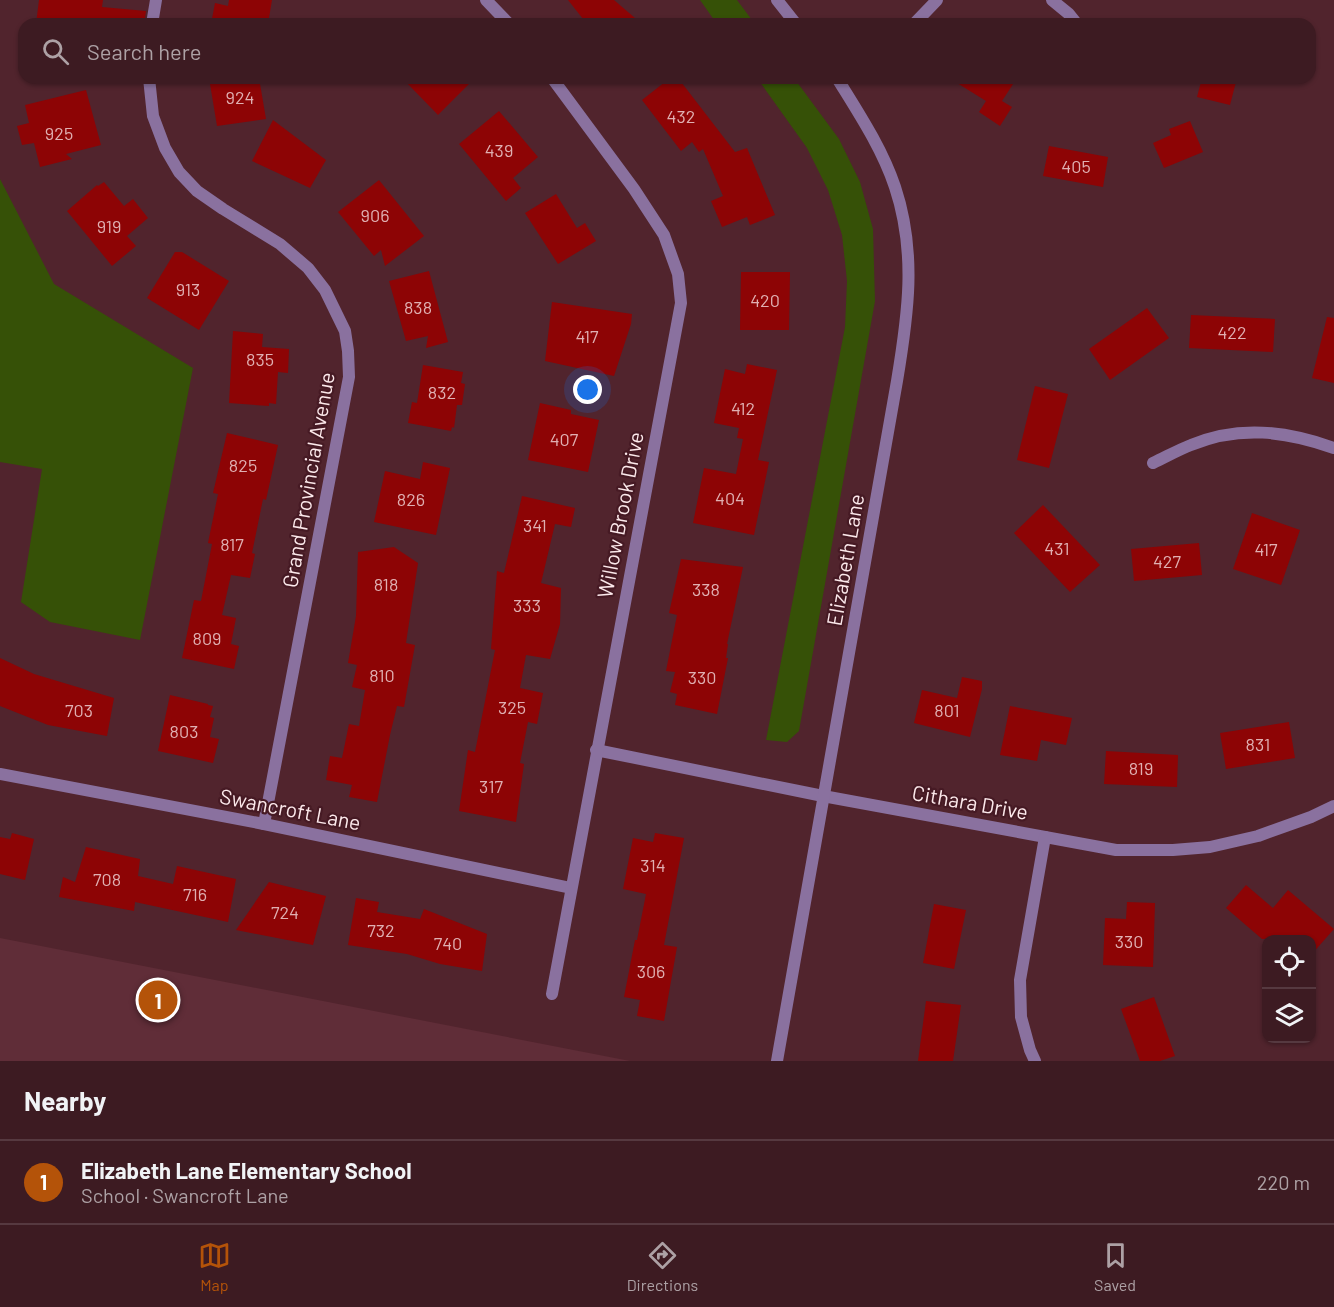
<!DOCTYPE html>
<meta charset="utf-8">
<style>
body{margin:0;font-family:Barlow,sans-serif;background:#48282f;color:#f1f3f6}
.controls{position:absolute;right:18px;bottom:18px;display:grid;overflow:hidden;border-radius:12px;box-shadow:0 2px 4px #0004}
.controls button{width:54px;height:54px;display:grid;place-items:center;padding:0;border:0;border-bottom:2px solid #563940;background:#3d1b22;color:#f1f3f6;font:30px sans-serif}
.you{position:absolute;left:588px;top:390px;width:21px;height:21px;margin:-15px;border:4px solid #fff;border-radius:50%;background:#1a73e8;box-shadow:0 0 0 9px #1a73e833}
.badge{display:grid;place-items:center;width:39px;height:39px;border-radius:50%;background:#b45309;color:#fff;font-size:20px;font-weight:700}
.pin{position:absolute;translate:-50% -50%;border:3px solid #fff;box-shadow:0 2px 6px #0006}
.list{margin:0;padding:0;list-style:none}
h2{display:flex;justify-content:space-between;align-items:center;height:78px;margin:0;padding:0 24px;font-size:26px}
h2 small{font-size:20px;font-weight:400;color:#ada1a5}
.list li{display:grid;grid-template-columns:39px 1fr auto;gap:18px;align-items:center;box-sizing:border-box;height:84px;padding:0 24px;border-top:2px solid #563940}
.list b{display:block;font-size:22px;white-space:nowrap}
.list p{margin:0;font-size:20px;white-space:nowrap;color:#ada1a5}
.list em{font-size:20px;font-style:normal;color:#ada1a5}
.icon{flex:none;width:33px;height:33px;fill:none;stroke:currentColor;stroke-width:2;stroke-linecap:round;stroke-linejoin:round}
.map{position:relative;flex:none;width:1334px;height:1061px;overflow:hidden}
.search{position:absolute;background:#3d1b22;box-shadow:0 2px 4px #0004;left:18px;right:18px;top:18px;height:66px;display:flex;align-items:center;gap:15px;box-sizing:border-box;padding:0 21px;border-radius:18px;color:#ada1a5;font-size:22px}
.sheet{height:162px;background:#3d1b22}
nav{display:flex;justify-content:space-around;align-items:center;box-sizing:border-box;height:84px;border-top:2px solid #563940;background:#3d1b22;font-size:16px;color:#ada1a5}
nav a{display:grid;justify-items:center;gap:3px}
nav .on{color:#b45309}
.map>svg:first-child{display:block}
</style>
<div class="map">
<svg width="1334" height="1061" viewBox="0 0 1334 1061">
<rect width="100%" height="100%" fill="#51242d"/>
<polygon fill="#602d38" points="0,938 630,1061 0,1061"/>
<g fill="#365107">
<polygon points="700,0 737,0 755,24 717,24"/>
<polygon points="757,78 794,78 839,139 860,182 873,229 875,301 799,731 787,742 766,740 845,327 847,281 842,235 828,190 807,148"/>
<polygon points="0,179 54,284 193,368 140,640 50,622 21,602 42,469 0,462"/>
</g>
<g fill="#8d0405">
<polygon points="39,0 103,0 102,7 146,11 144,24 36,24"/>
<polygon points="229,0 272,0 268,24 211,24 215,3 228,6"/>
<polygon points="568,0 614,0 642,24 587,24"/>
<polygon points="209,78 259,78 266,119 217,126"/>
<polygon points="402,78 475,78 438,115"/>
<polygon points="670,78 678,78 735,152 747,148 775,215 750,225 747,217 722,227 711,201 723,196 703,149 699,152 692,142 681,151 642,100"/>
<polygon points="949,78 1017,78 1002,101 1012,107 1000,126 979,112 986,101"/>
<polygon points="1202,78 1237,78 1230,105 1197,97"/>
<polygon points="86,90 101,145 66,154 72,159 40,167 34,143 22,145 17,126 29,123 25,105"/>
<polygon points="499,111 538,157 513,178 521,188 506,201 459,144"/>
<polygon points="273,120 326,160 310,188 252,161"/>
<polygon points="1190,121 1203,152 1164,168 1153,143 1171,135 1169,129"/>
<polygon points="1049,146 1108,157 1103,187 1043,176"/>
<polygon points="379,180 424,236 385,266 381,250 374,256 338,212"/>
<polygon points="104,182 124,206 133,199 148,218 127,236 136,246 112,266 67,211 97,185 98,186"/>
<polygon points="556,194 577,228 585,223 596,241 558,264 525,213"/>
<polygon points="175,252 182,252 229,281 199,330 147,298"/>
<polygon points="429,271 448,342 426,348 428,336 406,341 389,281"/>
<polygon points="741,272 790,272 789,330 740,330"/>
<polygon points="552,302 632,314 631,324 614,376 545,361"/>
<polygon points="1147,308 1169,338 1110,380 1089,349"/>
<polygon points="1191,315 1275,319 1273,352 1189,348"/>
<polygon points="1327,317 1334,318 1334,383 1312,378"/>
<polygon points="233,331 263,334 262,347 289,349 288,373 278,372 276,404 269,403 269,406 229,403"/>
<polygon points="747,364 777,370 758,460 769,462 754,535 693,523 704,468 736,474 743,439 737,438 739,428 714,423 725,369 745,374"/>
<polygon points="423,365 463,372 461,383 465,384 462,405 457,405 454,428 452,427 451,431 408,423 412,402 417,403"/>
<polygon points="1035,386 1068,394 1049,468 1017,460"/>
<polygon points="540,403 571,410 571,414 599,420 588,472 528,460"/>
<polygon points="227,433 278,445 266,500 263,499 252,553 255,554 250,578 231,575 222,615 236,618 231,644 239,646 234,669 182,658 194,600 201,601 212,544 208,543 218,494 213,493"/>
<polygon points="423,462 450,468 436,535 374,522 385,471 420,479"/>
<polygon points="522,496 575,508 571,527 555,524 541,583 561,588 560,624 550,659 526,655 520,688 543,693 537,724 528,722 520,763 524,764 516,822 459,811 468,750 475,752 495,650 491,649 497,571 504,573"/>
<polygon points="1043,505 1100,565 1070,592 1014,533"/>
<polygon points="1252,513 1300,530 1281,585 1233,569"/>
<polygon points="1199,543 1202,575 1134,581 1131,549"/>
<polygon points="394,547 418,563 406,643 415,645 404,707 397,706 390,735 377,802 349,797 352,785 326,780 330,756 342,758 349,724 359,726 365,690 352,687 357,665 348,663 356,616 358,552"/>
<polygon points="681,559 743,567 727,644 728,644 726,658 728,658 717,714 675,705 677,694 670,692 675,672 666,671 677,615 669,613"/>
<polygon points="0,658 34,674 114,698 107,736 48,725 0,706"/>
<polygon points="962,677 982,681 982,689 970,737 914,723 922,690 957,698"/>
<polygon points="170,695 208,704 208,705 213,706 210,717 214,718 210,737 219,739 213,763 158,751"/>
<polygon points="1010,706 1072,718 1066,745 1041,740 1037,761 1000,755"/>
<polygon points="1289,722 1295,758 1226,769 1220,733"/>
<polygon points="1106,751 1178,755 1177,787 1104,784"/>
<polygon points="12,833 34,839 25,880 0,874 0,837 10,839"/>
<polygon points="655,833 684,838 664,945 677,947 664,1021 637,1016 640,1000 624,997 635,940 637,940 646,894 623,889 633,838 653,842"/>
<polygon points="86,847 140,859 138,876 173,884 177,866 236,879 228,922 135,902 134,911 59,897 63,877 75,882"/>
<polygon points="269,882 326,896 313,945 236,930"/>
<polygon points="1246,885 1273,908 1288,890 1334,929 1311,955 1311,939 1262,939 1226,908"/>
<polygon points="356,898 379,902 377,912 420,919 424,909 487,934 482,971 440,964 407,954 348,945"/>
<polygon points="1127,902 1155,903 1153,967 1103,965 1105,918 1126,919"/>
<polygon points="934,904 966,910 954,969 923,963"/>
<polygon points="1154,997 1175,1056 1160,1061 1140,1061 1121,1009"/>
<polygon points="926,1001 961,1005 953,1061 918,1061"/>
</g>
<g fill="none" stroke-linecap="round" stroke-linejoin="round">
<g stroke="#8a719f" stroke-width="12">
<polyline points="486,0 509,24"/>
<polyline points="777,0 796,24"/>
<polyline points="1052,0 1069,14 1077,24"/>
<polyline points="152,24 156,0"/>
<polyline points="914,24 937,0"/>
<polyline points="149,78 153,116 165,148 179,172 197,191 223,209 280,244 308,268 325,290 345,331 348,351 349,377 264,824"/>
<path d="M 1153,463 C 1166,457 1178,450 1191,445 C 1239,425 1286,431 1334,448"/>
<polyline points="596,750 823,796 1116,850 1173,850 1210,847 1258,836 1311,817 1334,806"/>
<polyline points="0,774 264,824 571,888"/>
<polyline points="552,994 681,303 678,274 664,235 634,189 552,78"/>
<path d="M 777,1061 L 897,381 C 908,315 917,253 895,187 C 882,148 858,112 837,78"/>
<polyline points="1035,1061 1030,1050 1021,1017 1020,980 1045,837"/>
</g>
</g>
<g text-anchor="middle" stroke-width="4.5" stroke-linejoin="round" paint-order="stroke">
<g font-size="18" fill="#e0b0b2">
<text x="240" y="104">924</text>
<text x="681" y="123">432</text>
<text x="59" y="140">925</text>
<text x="499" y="157">439</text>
<text x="1076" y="173">405</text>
<text x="375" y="222">906</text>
<text x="109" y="233">919</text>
<text x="188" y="296">913</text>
<text x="765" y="307">420</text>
<text x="418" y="314">838</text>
<text x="1232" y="339">422</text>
<text x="587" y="343">417</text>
<text x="260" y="366">835</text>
<text x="442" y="399">832</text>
<text x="743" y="415">412</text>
<text x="564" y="446">407</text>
<text x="243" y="472">825</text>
<text x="730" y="505">404</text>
<text x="411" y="506">826</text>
<text x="535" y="532">341</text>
<text x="232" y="551">817</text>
<text x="1057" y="555">431</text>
<text x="1266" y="556">417</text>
<text x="1167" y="568">427</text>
<text x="386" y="591">818</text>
<text x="706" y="596">338</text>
<text x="527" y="612">333</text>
<text x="207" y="645">809</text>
<text x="382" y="682">810</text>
<text x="702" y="684">330</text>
<text x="512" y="714">325</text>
<text x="79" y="717">703</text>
<text x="947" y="717">801</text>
<text x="184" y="738">803</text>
<text x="1258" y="751">831</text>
<text x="1141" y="775">819</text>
<text x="491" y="793">317</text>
<text x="653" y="872">314</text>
<text x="107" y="886">708</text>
<text x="195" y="901">716</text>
<text x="285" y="919">724</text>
<text x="381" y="937">732</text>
<text x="1129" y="948">330</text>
<text x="448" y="950">740</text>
<text x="651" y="978">306</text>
</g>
<g font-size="21" fill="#fce9eb" stroke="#461a24">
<text transform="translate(309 480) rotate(-80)" y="7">Grand Provincial Avenue</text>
<text transform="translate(621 515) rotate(-79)" y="7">Willow Brook Drive</text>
<text transform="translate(846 560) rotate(-80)" y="7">Elizabeth Lane</text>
<text transform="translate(970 803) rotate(10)" y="7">Cithara Drive</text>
<text transform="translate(290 810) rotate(11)" y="7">Swancroft Lane</text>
</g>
</g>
</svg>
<div class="controls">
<button><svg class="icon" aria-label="locate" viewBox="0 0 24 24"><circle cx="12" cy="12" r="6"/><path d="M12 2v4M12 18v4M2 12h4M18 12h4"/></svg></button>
<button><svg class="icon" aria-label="layers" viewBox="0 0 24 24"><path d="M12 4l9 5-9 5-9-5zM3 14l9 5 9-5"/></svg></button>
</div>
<div class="you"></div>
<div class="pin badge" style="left:158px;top:1000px">1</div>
<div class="search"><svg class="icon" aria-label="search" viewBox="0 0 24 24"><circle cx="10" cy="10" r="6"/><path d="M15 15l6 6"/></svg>Search here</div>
</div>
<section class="sheet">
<h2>Nearby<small></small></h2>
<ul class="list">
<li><span class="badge">1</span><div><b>Elizabeth Lane Elementary School</b><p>School · Swancroft Lane</p></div><em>220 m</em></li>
</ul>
</section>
<nav>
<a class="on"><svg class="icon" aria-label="map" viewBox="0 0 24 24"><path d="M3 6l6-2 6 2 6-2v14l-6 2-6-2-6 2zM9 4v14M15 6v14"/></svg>Map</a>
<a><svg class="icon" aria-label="directions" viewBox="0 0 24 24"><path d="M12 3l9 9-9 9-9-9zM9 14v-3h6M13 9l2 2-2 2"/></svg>Directions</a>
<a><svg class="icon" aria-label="saved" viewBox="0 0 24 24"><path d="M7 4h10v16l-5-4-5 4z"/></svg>Saved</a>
</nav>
